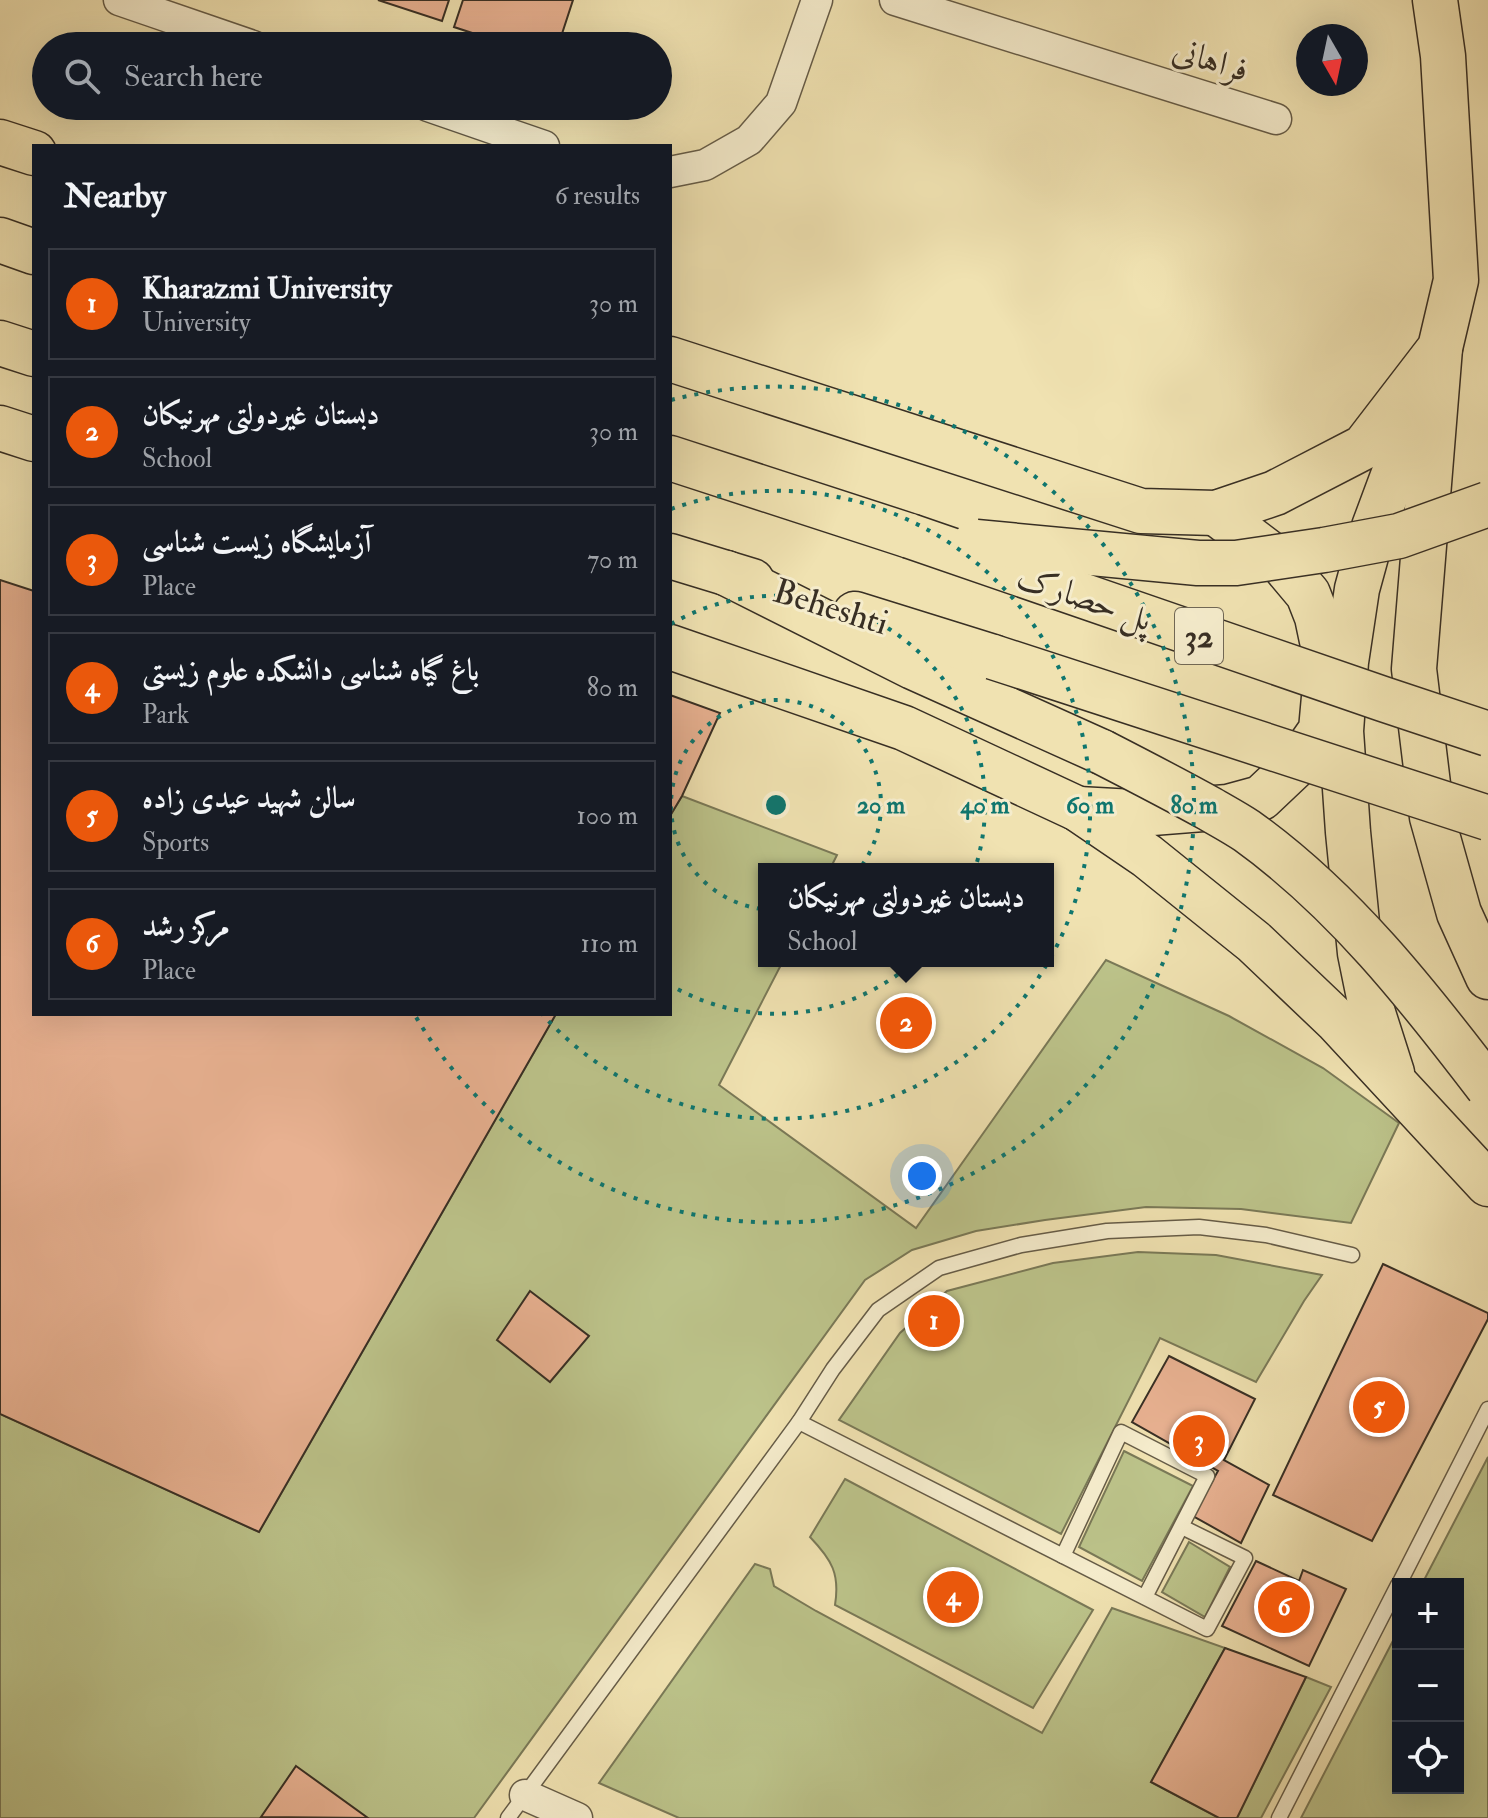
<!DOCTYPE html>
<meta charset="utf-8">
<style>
body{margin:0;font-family:"IM FELL Double Pica",Amiri,serif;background:#242831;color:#f1f3f6}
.controls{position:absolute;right:24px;bottom:24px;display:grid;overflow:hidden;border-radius:0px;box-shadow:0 8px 32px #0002}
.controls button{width:72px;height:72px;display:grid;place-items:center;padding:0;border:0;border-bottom:2px solid #363941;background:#171b24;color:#f1f3f6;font:40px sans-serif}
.compass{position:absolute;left:1296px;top:24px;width:72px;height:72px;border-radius:50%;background:#171b24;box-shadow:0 8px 32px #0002;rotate:171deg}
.you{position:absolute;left:922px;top:1176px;width:28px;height:28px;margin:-20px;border:6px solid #fff;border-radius:50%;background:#1a73e8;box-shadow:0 0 0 12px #1a73e833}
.badge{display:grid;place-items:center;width:52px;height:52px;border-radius:50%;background:#ea580c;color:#fff;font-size:26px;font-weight:700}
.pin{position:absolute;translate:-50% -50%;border:4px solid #fff;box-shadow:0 2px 8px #0006}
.popup{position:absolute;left:758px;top:863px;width:296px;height:104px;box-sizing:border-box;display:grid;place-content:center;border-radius:0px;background:#171b24;filter:drop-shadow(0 2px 6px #0005);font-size:26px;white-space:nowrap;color:#9ea1a6}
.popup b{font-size:30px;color:#f1f3f6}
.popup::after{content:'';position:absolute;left:50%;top:100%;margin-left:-16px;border:16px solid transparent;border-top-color:#171b24}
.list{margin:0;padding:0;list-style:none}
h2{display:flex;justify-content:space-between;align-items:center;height:104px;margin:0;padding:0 32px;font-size:34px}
h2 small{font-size:26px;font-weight:400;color:#9ea1a6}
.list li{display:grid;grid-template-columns:52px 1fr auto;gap:24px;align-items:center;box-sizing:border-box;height:112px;margin:0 16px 16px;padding:0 16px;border:2px solid #363941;border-radius:0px}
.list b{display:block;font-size:30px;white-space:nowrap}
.list p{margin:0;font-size:26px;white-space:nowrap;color:#9ea1a6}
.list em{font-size:26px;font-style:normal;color:#9ea1a6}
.icon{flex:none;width:44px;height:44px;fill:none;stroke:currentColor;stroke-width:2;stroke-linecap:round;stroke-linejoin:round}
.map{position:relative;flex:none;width:1488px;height:1818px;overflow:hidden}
.search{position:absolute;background:#171b24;box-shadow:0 8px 32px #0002;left:32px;top:32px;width:640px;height:88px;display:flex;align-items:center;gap:20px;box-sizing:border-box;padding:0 28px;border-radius:44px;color:#9ea1a6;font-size:30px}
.panel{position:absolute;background:#171b24;box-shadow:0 8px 32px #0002;left:32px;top:144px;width:640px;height:872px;border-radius:0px}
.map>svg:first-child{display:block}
</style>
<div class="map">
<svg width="1488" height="1818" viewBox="0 0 1488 1818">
<rect width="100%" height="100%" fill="#f0e2b1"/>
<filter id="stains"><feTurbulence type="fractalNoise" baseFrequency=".0025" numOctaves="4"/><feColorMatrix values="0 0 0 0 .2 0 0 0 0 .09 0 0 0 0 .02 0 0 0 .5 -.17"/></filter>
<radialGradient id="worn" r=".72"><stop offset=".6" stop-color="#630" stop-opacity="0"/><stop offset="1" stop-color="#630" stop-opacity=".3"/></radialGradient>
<g fill="#bcc38a" stroke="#7a7957" stroke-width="2">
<polygon points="682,796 837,855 830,869 764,869 764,961 783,961 719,1085 916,1228 1106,960 1229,1016 1323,1068 1399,1123 1351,1223 1241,1209 1146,1207 1045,1220 976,1231 912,1250 865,1280 474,1818 0,1818 0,1414 259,1532 556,1014 670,1014 670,816"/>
<polygon points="1138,1252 1216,1255 1322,1275 1304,1301 1256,1382 1160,1338 1061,1534 839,1420 900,1333 947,1291 1053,1263"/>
<polygon points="1124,1451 1193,1486 1142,1581 1079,1547"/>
<polygon points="1488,1457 1488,1818 1301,1818 1398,1631 1398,1788 1458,1788 1458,1584 1422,1584"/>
<path d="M 845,1479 L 1093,1610 L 1033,1708 L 835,1605 C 840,1574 832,1560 810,1537 Z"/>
<polygon points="1189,1542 1230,1567 1205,1617 1162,1592"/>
<polygon points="755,1564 770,1569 774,1586 816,1611 1042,1733 1112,1608 1225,1648 1151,1782 1219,1818 679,1818 599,1783"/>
<polygon points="1306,1677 1331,1687 1261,1818 1237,1818"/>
</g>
<g fill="#e8b191" stroke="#382f24" stroke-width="2">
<polygon points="378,0 449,0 442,21"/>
<polygon points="463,0 573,0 558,46 512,46 454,27"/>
<polygon points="0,580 34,591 34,1014 556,1014 259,1532 0,1414"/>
<polygon points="670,695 720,713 682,796 670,816"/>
<polygon points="1383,1264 1488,1313 1488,1319 1372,1541 1273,1495"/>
<polygon points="530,1291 589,1336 550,1382 497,1340"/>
<polygon points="1169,1356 1255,1399 1224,1460 1269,1485 1241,1543 1193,1516 1218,1471 1132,1422"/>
<polygon points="1256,1561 1299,1581 1303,1570 1346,1589 1309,1666 1222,1626"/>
<polygon points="1225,1648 1306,1677 1237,1818 1219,1818 1151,1782"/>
<polygon points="296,1766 368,1818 261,1817"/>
</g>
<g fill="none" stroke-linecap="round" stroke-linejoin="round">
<g stroke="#665c47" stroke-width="17">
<g id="service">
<polyline points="799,1422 1207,1629 1245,1558 1182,1527"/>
<polyline points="1063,1556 1121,1432 1207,1476 1145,1597"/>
<polyline points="1399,1584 1488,1409"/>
<polyline points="508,1818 799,1422 833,1369 878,1310 939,1268 1021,1245 1107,1231 1199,1227 1266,1235 1352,1255"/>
<polyline points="1279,1818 1398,1585"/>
</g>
</g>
<g stroke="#665c47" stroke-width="33">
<g id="minor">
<polyline points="119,0 253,46"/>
<polyline points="895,0 1276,119"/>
<polyline points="428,106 544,146"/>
<polyline points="670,172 705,165 749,140 781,103 817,0"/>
<polyline points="525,1795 577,1818"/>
</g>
</g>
<g stroke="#382f24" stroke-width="47">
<g id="primary">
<polyline points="0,142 34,153"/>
<polyline points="0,240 34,252"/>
<polyline points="0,343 34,354"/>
<polyline points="670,359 1141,511 1216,513 1275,493 1364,447 1440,348 1456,280 1443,56 1435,0"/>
<polyline points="0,428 34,439"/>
<polyline points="670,458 910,536"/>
<polyline points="670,556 752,581"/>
<polyline points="726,573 913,667 1102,752"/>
<polyline points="855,614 993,657"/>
<polyline points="670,647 904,728 1078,809 1147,856 1254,942 1337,1021 1488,1184"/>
<polyline points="1078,809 1152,813 1228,807 1261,798 1298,763 1321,730 1324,697 1325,655 1317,617 1308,594 1282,563 1216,513"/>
<polyline points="1392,1073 1371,1007 1360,953 1348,832 1341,731 1346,662 1357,589 1374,527 1426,387"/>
</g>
</g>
<g stroke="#382f24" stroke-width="47">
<polyline id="trunk" points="1440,348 1414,669 1432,817 1459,913 1488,977"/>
</g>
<use href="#service" stroke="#f5eccc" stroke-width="14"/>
<use href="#minor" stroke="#f5eccc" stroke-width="30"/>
<use href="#primary" stroke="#f0e2b1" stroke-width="44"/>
<use href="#trunk" stroke="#f0e2b1" stroke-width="44"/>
<g stroke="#382f24" stroke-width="47" stroke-linecap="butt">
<g id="trunk-bridge">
<polyline points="910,536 1383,699 1488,734"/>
<polyline points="976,542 1198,563 1236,563 1324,550 1399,536 1488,504"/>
<polyline points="993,657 1488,818"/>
<path d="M 1102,752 C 1139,771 1174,789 1210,809 C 1222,816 1235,823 1247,831 C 1343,900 1417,994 1488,1087"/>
</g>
</g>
<use href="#trunk-bridge" stroke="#f0e2b1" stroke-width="44"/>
</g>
<g fill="none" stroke="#0f766e" stroke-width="4" stroke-dasharray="4 8">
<circle cx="776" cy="805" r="105"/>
<path d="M671 624A209 209 0 1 1 672 986"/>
<path d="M671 509A314 314 0 1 1 543 1015"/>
<path d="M671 400A418 418 0 1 1 416 1017"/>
</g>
<g text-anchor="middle" stroke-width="6" stroke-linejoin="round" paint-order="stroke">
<rect fill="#f5eccc" stroke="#716856" stroke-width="2" x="1175" y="608" width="48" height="56" rx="6"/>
<g font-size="32" font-weight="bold" fill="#382f24">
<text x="1199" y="647">32</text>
</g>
<g font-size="34" fill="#382f24" stroke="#f5eccc">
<text transform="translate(1211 59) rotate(17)" y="12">فراهانی</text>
<text transform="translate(1085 597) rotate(19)" y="12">پل حصارک</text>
<text transform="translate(831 606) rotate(17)" y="12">Beheshti</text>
</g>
</g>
<circle cx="776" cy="805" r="12" fill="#0f766e" stroke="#f5eccc" stroke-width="4"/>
<g font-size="24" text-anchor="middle" font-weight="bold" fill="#0f766e" stroke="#f5eccc" stroke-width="6" stroke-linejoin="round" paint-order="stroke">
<text x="881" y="813">20 m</text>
<text x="985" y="813">40 m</text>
<text x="1090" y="813">60 m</text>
<text x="1194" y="813">80 m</text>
</g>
<rect width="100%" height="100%" filter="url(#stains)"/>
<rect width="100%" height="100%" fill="url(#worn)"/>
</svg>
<div class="controls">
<button>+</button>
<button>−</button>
<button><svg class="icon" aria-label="locate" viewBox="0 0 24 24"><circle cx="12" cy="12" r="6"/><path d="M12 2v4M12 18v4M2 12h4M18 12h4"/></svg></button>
</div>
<svg class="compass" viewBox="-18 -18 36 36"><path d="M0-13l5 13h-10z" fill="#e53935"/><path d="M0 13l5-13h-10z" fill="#9ea1a6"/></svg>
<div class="you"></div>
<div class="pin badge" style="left:934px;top:1321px">1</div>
<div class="pin badge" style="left:906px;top:1023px">2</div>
<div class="popup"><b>دبستان غیردولتی مهرنیکان</b>School</div>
<div class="pin badge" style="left:1199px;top:1441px">3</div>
<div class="pin badge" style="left:953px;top:1597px">4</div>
<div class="pin badge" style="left:1379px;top:1407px">5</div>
<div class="pin badge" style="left:1284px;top:1607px">6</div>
<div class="search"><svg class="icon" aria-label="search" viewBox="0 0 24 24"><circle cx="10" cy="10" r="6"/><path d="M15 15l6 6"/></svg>Search here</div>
<section class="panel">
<h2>Nearby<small>6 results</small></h2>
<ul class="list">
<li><span class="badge">1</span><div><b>Kharazmi University</b><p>University</p></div><em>30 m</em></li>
<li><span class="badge">2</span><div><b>دبستان غیردولتی مهرنیکان</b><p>School</p></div><em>30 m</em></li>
<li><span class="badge">3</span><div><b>آزمایشگاه زیست شناسی</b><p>Place</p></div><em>70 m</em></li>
<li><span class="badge">4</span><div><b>باغ گیاه شناسی دانشکده علوم زیستی</b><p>Park</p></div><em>80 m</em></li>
<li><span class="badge">5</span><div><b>سالن شهید عیدی زاده</b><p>Sports</p></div><em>100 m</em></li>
<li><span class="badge">6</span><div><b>مرکز رشد</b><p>Place</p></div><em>110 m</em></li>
</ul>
</section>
</div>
